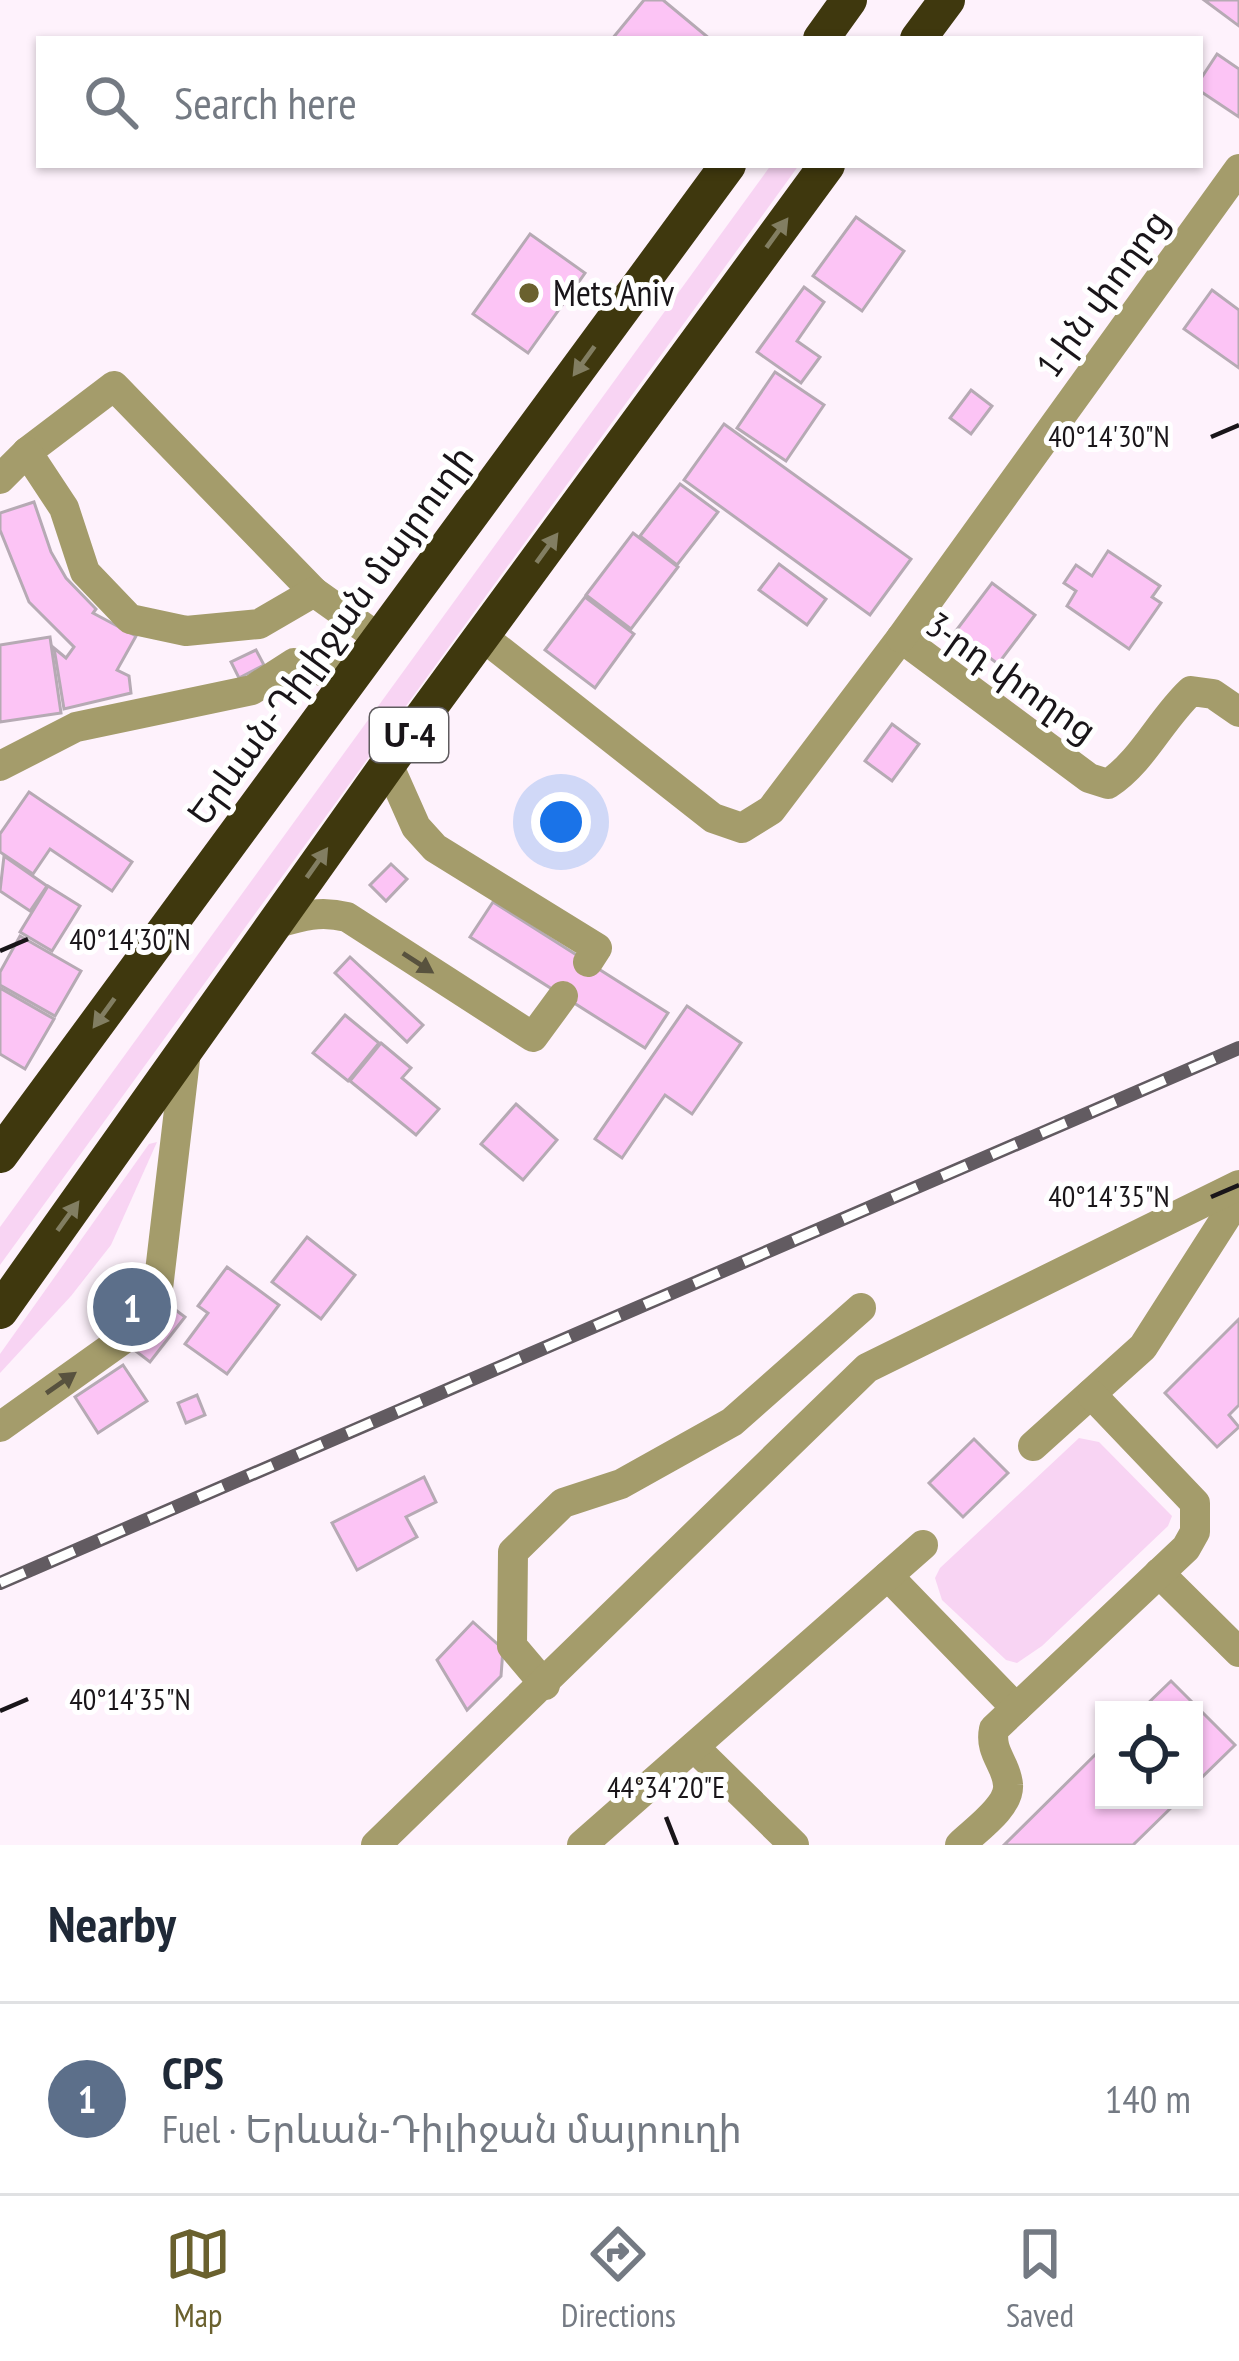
<!DOCTYPE html>
<meta charset="utf-8">
<style>
body{margin:0;font-family:"PT Sans Narrow","Noto Sans Armenian",sans-serif;background:#f6f6f7;color:#1f2937}
.controls{position:absolute;right:36px;bottom:36px;display:grid;overflow:hidden;border-radius:0px;box-shadow:0 3px 9px #0004}
.controls button{width:108px;height:108px;display:grid;place-items:center;padding:0;border:0;border-bottom:3px solid #e0e1e3;background:#fff;color:#1f2937;font:60px sans-serif}
.you{position:absolute;left:561px;top:822px;width:42px;height:42px;margin:-30px;border:9px solid #fff;border-radius:50%;background:#1a73e8;box-shadow:0 0 0 18px #1a73e833}
.badge{display:grid;place-items:center;width:78px;height:78px;border-radius:50%;background:#6a612e;color:#fff;font-size:39px;font-weight:700}
.pin{position:absolute;translate:-50% -50%;border:6px solid #fff;box-shadow:0 3px 12px #0006}
.list{margin:0;padding:0;list-style:none}
h2{display:flex;justify-content:space-between;align-items:center;height:156px;margin:0;padding:0 48px;font-size:51px}
h2 small{font-size:39px;font-weight:400;color:#747a83}
.list li{display:grid;grid-template-columns:78px 1fr auto;gap:36px;align-items:center;box-sizing:border-box;height:192px;padding:0 48px;border-top:3px solid #e0e1e3}
.list b{display:block;font-size:45px;white-space:nowrap}
.list p{margin:0;font-size:39px;white-space:nowrap;color:#747a83}
.list em{font-size:39px;font-style:normal;color:#747a83}
.icon{flex:none;width:66px;height:66px;fill:none;stroke:currentColor;stroke-width:2;stroke-linecap:round;stroke-linejoin:round}
.map{position:relative;flex:none;width:1239px;height:1845px;overflow:hidden}
.search{position:absolute;background:#fff;box-shadow:0 3px 9px #0004;left:36px;right:36px;top:36px;height:132px;display:flex;align-items:center;gap:30px;box-sizing:border-box;padding:0 42px;border-radius:0px;color:#747a83;font-size:45px}
.sheet{height:348px;background:#fff}
nav{display:flex;justify-content:space-around;align-items:center;box-sizing:border-box;height:168px;border-top:3px solid #e0e1e3;background:#fff;font-size:33px;color:#747a83}
nav a{display:grid;justify-items:center;gap:6px}
nav .on{color:#6a612e}
.map>svg:first-child{display:block}
</style>
<div class="map">
<svg width="1239" height="1845" viewBox="0 0 1239 1845">
<rect width="100%" height="100%" fill="#fef2fc"/>
<g fill="#f8d4f3">
<polygon points="771,165 799,165 0,1265 0,1227"/>
<polygon points="157,1142 111,1245 71,1296 0,1373 0,1354 149,1144"/>
<polygon points="1079,1438 1099,1442 1172,1516 1168,1526 1042,1646 1017,1663 1006,1660 942,1600 935,1578 940,1568"/>
</g>
<g fill="#fcc4f5" stroke="#b6aab4" stroke-width="3">
<polygon points="644,0 663,0 710,39 612,39"/>
<polygon points="1204,0 1239,0 1239,26"/>
<polygon points="1217,54 1239,69 1239,117 1200,91 1200,80"/>
<polygon points="856,217 904,251 862,311 813,276"/>
<polygon points="530,234 585,273 528,353 473,314"/>
<polygon points="804,287 824,302 797,341 820,357 801,383 757,352"/>
<polygon points="1212,290 1239,310 1239,368 1184,329"/>
<polygon points="775,372 824,405 786,461 737,428"/>
<polygon points="971,390 992,406 971,434 950,418"/>
<polygon points="724,424 911,559 870,615 684,480"/>
<polygon points="680,484 718,512 677,565 640,536"/>
<polygon points="34,502 51,552 66,578 96,609 93,613 136,636 117,670 129,676 131,693 64,709 54,648 66,658 74,647 29,602 0,530 0,513"/>
<polygon points="633,533 678,567 631,629 586,595"/>
<polygon points="1108,551 1160,586 1152,597 1161,603 1129,649 1067,606 1076,591 1064,583 1076,565 1092,576"/>
<polygon points="779,564 826,599 807,625 759,590"/>
<polygon points="992,583 1035,615 998,664 955,632"/>
<polygon points="585,597 634,634 595,688 545,650"/>
<polygon points="50,637 61,713 0,722 0,645"/>
<polygon points="256,650 264,665 239,678 231,662"/>
<polygon points="892,724 919,744 892,781 865,761"/>
<polygon points="29,792 132,862 112,891 50,849 33,874 0,852 0,834"/>
<polygon points="4,856 47,886 30,911 0,891"/>
<polygon points="391,864 407,879 386,901 370,885"/>
<polygon points="48,886 80,906 52,951 20,932"/>
<polygon points="493,902 668,1013 645,1048 470,937"/>
<polygon points="20,936 81,971 55,1016 0,985 0,972"/>
<polygon points="350,957 423,1025 407,1042 335,973"/>
<polygon points="0,988 54,1019 25,1069 0,1054"/>
<polygon points="687,1006 741,1043 692,1114 665,1095 622,1158 595,1139"/>
<polygon points="345,1015 379,1043 348,1081 313,1053"/>
<polygon points="381,1043 411,1068 402,1078 439,1109 416,1135 350,1081"/>
<polygon points="516,1104 557,1140 523,1180 481,1144"/>
<polygon points="307,1237 355,1275 321,1319 272,1282"/>
<polygon points="227,1267 279,1305 227,1374 185,1344 208,1313 198,1306"/>
<polygon points="129,1275 185,1317 150,1362 95,1320"/>
<polygon points="1239,1319 1239,1405 1229,1415 1239,1427 1217,1447 1165,1393"/>
<polygon points="123,1365 147,1401 98,1433 75,1397"/>
<polygon points="197,1395 205,1415 186,1423 178,1403"/>
<polygon points="974,1439 1008,1473 963,1517 929,1483"/>
<polygon points="424,1477 436,1502 406,1517 417,1537 357,1570 332,1523"/>
<polygon points="473,1622 503,1649 501,1676 467,1710 437,1660"/>
<polygon points="1171,1681 1235,1745 1194,1785 1194,1710 1141,1710"/>
<polygon points="1104,1746 1104,1800 1179,1800 1133,1845 1004,1845"/>
</g>
<g fill="none" stroke-linecap="round" stroke-linejoin="round">
<polyline stroke="#dcd1da" stroke-width="30" stroke-dasharray="30 15" stroke-linecap="butt" points="122,1340 157,1297"/>
<g stroke="#a49c6b" stroke-width="30">
<polyline points="27,452 114,386 314,592"/>
<polyline points="0,479 27,452 64,508 85,572 130,619 186,631 259,624 314,592 380,639"/>
<path d="M 483,637 L 713,818 L 742,828 L 771,810 L 901,638 L 1089,778 L 1108,784 C 1143,761 1160,720 1191,691 L 1213,694 L 1239,712"/>
<polyline points="901,638 1239,169"/>
<polyline points="388,764 416,827 435,848 597,948 588,962"/>
<polyline points="0,766 76,727 252,690 294,663 350,679"/>
<path d="M 274,924 C 301,916 320,910 347,917 L 533,1037 L 563,996"/>
<polyline points="157,1297 186,1051"/>
<polyline points="0,1427 122,1340"/>
<polyline points="1033,1446 1143,1347 1239,1197"/>
<polyline points="1159,1573 1239,1652"/>
<polyline points="888,1576 1016,1708"/>
<polyline points="545,1685 512,1646 513,1552 563,1503 621,1484 732,1422 861,1308"/>
<polyline points="694,1747 794,1845"/>
<polyline points="376,1845 867,1368 1239,1185"/>
<polyline points="582,1845 923,1545"/>
<path d="M 960,1845 C 974,1831 1010,1807 1008,1785 C 1007,1764 989,1753 994,1729 L 1186,1548 L 1195,1532 L 1195,1503 L 1091,1394"/>
</g>
<g stroke="#3f380e" stroke-width="36">
<polyline points="821,39 849,0"/>
<polyline points="918,39 947,0"/>
<polyline points="0,1155 728,165"/>
<polyline points="0,1311 388,764 827,165"/>
</g>
<g stroke="#625b61" stroke-width="14">
<polyline id="rail" points="0,1583 1239,1048"/>
</g>
<use href="#rail" stroke="#fff" stroke-width="9" stroke-dasharray="27" stroke-linecap="butt"/>
</g>
<defs><path id="oneway-solid" d="M-6-.8H1V-3.2L6.5 0L1 3.2V.8H-6Z" transform="scale(3)"/></defs>
<g fill="#827e62">
<use href="#oneway-solid" transform="translate(777 233) rotate(-54)"/>
<use href="#oneway-solid" transform="translate(584 361) rotate(126)"/>
<use href="#oneway-solid" transform="translate(547 548) rotate(-54)"/>
<use href="#oneway-solid" transform="translate(317 863) rotate(-55)"/>
<use href="#oneway-solid" transform="translate(104 1013) rotate(126)"/>
<use href="#oneway-solid" transform="translate(68 1216) rotate(-54)"/>
</g>
<g fill="#58523e">
<use href="#oneway-solid" transform="translate(418 963) rotate(33)"/>
<use href="#oneway-solid" transform="translate(61 1383) rotate(-35)"/>
</g>
<path fill="none" stroke="#191519" stroke-width="4.5" d="M 1211,437 L 1239,425M 0,951 L 28,939M 1211,1197 L 1239,1185M 0,1711 L 28,1699M 666,1817 L 677,1845"/>
<circle fill="#6a612e" stroke="#fff" stroke-width="4.5" cx="529" cy="293" r="12"/>
<g text-anchor="middle" stroke-width="10" stroke-linejoin="round" paint-order="stroke">
<rect fill="#fff" stroke="#5e5b5e" stroke-width="3" x="370" y="708" width="78" height="54" rx="9"/>
<g font-size="33" font-weight="bold" fill="#191519">
<text x="409" y="747">Մ-4</text>
</g>
<g font-size="36" fill="#191519" stroke="#fff" text-anchor="start">
<text x="553" y="306">Mets Aniv</text>
</g>
<g font-size="36" fill="#191519" stroke="#fff">
<text transform="translate(1102 293) rotate(-54)" y="13">1-ին փողոց</text>
<text transform="translate(330 635) rotate(-54)" y="13">Երևան-Դիլիջան մայրուղի</text>
<text transform="translate(1012 677) rotate(35)" y="13">3-րդ փողոց</text>
</g>
</g>
<g font-size="30" text-anchor="middle" fill="#191519" stroke="#fff" stroke-width="10" stroke-linejoin="round" paint-order="stroke">
<text x="1109" y="447">40°14'30"N</text>
<text x="130" y="950">40°14'30"N</text>
<text x="1109" y="1207">40°14'35"N</text>
<text x="130" y="1710">40°14'35"N</text>
<text x="666" y="1798">44°34'20"E</text>
</g>
</svg>
<div class="controls">
<button><svg class="icon" aria-label="locate" viewBox="0 0 24 24"><circle cx="12" cy="12" r="6"/><path d="M12 2v4M12 18v4M2 12h4M18 12h4"/></svg></button>
</div>
<div class="you"></div>
<div class="pin badge" style="left:132px;top:1307px;background:#5c6f8a">1</div>
<div class="search"><svg class="icon" aria-label="search" viewBox="0 0 24 24"><circle cx="10" cy="10" r="6"/><path d="M15 15l6 6"/></svg>Search here</div>
</div>
<section class="sheet">
<h2>Nearby<small></small></h2>
<ul class="list">
<li><span class="badge" style="background:#5c6f8a">1</span><div><b>CPS</b><p>Fuel · Երևան-Դիլիջան մայրուղի</p></div><em>140 m</em></li>
</ul>
</section>
<nav>
<a class="on"><svg class="icon" aria-label="map" viewBox="0 0 24 24"><path d="M3 6l6-2 6 2 6-2v14l-6 2-6-2-6 2zM9 4v14M15 6v14"/></svg>Map</a>
<a><svg class="icon" aria-label="directions" viewBox="0 0 24 24"><path d="M12 3l9 9-9 9-9-9zM9 14v-3h6M13 9l2 2-2 2"/></svg>Directions</a>
<a><svg class="icon" aria-label="saved" viewBox="0 0 24 24"><path d="M7 4h10v16l-5-4-5 4z"/></svg>Saved</a>
</nav>
